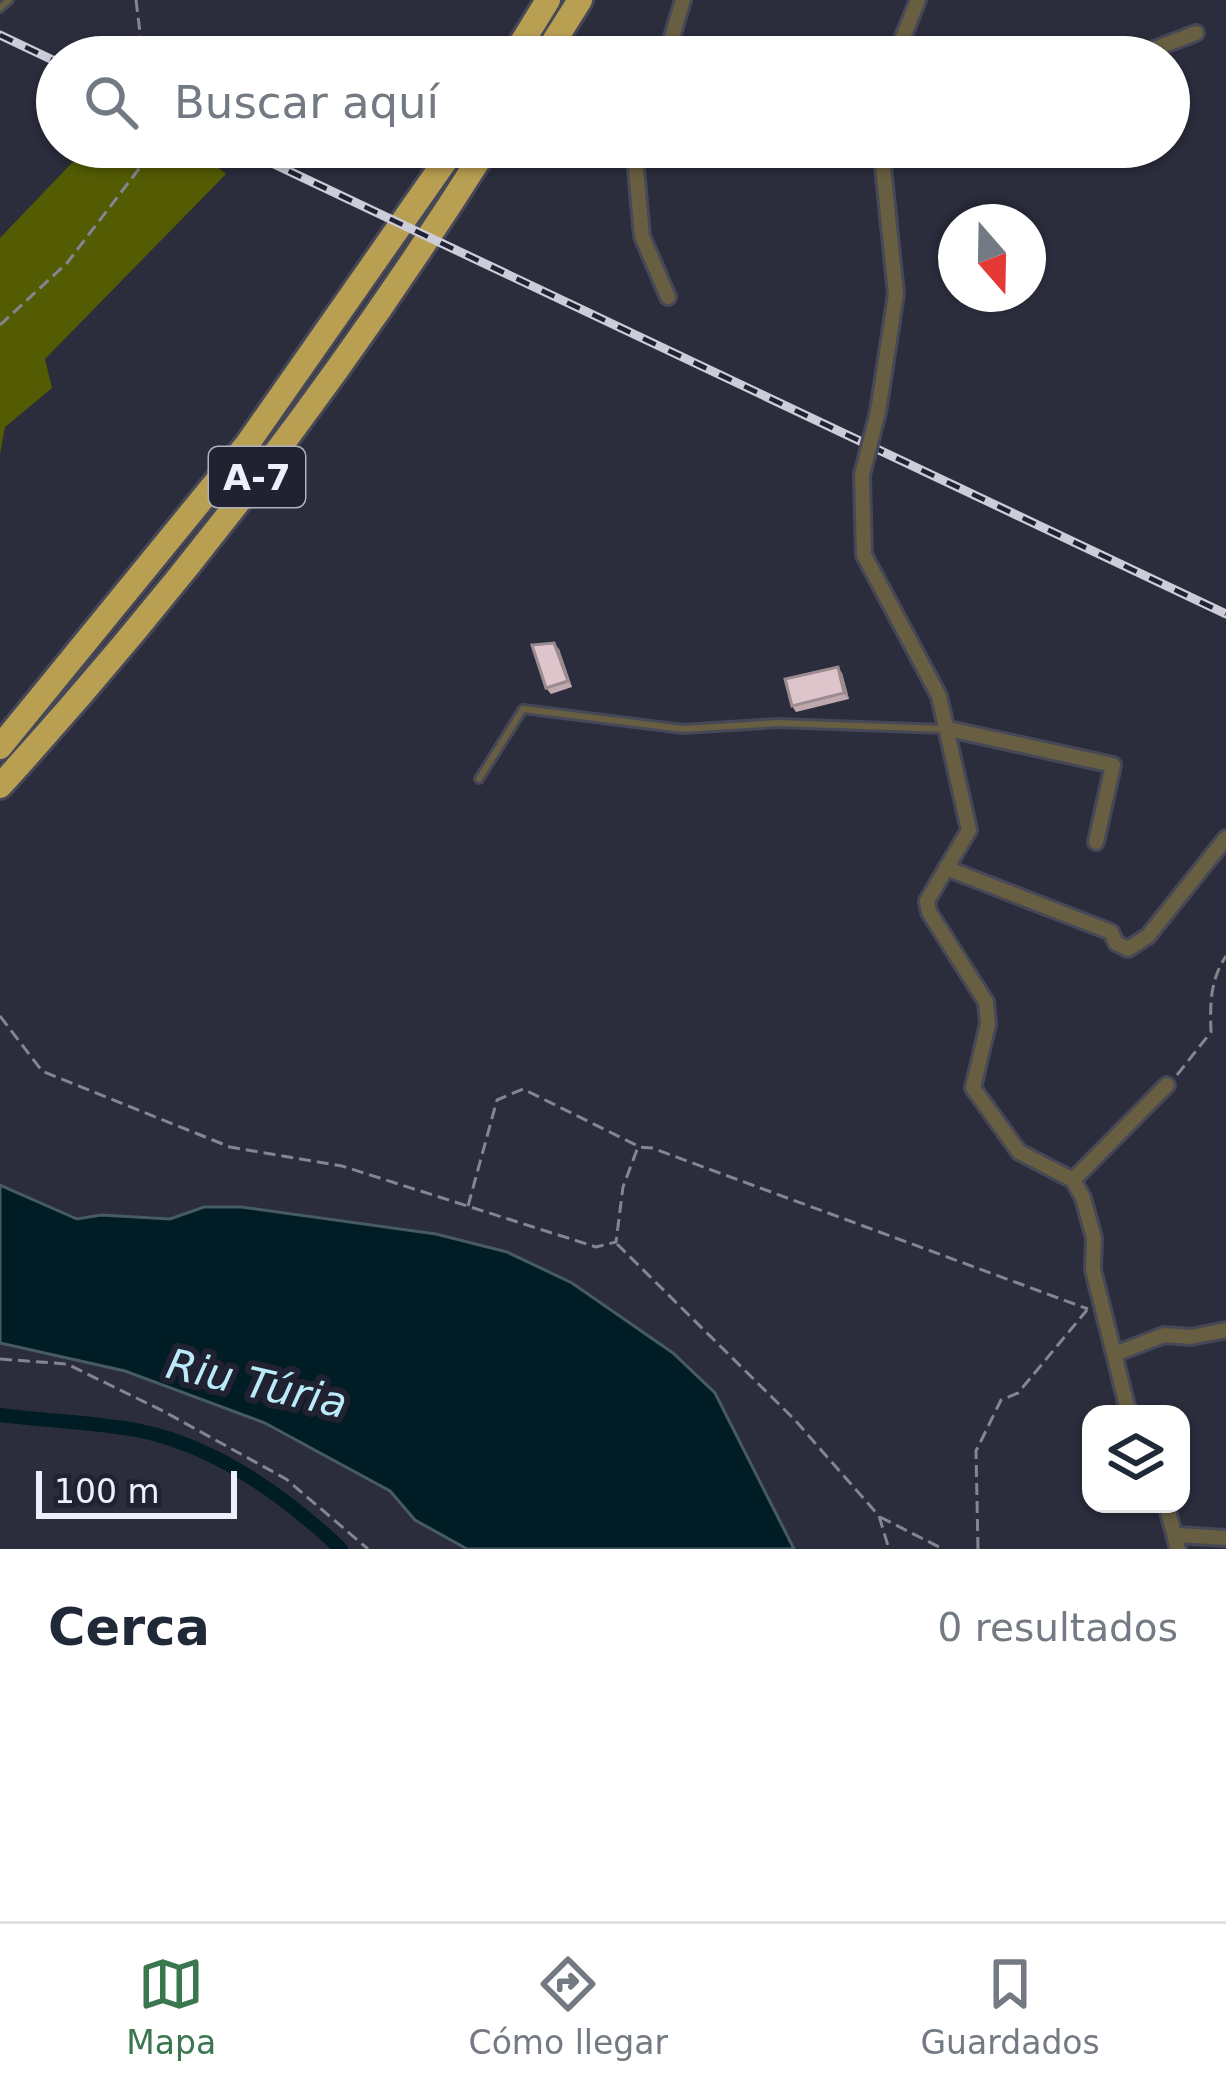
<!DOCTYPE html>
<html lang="es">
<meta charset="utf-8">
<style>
body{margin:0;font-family:"DejaVu Sans",sans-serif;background:#f6f6f7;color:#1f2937}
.controls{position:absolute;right:36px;bottom:36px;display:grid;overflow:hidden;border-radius:24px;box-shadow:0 3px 9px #0004}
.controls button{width:108px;height:108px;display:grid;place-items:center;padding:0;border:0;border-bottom:3px solid #e0e1e3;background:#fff;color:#1f2937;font:60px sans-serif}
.compass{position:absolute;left:938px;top:204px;width:108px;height:108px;border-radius:50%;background:#fff;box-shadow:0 3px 9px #0004;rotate:160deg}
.scale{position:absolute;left:36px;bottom:30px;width:201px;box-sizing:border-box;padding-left:12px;border:6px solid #eeeffa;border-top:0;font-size:33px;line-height:42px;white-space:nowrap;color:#eeeffa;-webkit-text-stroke:9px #212231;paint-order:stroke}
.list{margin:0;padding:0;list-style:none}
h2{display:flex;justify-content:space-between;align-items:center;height:156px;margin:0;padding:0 48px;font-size:51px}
h2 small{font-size:39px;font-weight:400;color:#747a83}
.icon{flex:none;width:66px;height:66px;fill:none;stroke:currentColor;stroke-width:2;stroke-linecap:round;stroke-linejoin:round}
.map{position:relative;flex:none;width:1226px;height:1549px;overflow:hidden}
.search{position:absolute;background:#fff;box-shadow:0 3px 9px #0004;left:36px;right:36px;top:36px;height:132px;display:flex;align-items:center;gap:30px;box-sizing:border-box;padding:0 42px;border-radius:66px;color:#747a83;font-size:45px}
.sheet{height:372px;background:#fff}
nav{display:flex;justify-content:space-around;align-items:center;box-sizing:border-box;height:168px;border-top:3px solid #e0e1e3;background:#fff;font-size:33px;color:#747a83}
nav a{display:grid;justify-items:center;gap:6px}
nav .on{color:#3a764f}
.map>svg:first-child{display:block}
</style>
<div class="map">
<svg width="1226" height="1549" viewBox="0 0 1226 1549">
<rect width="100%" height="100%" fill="#2b2c3c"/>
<polygon fill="#535b03" points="87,147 194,147 226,174 45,359 52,388 5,427 0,454 0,238"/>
<polygon fill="#001c24" stroke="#475b64" stroke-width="3" points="0,1185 77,1219 101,1215 170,1219 204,1207 241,1207 436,1234 507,1252 572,1283 673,1353 715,1393 794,1549 467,1549 415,1520 390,1491 265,1423 125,1371 0,1343"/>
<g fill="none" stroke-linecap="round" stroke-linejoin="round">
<path stroke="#001c24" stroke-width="14" d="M 0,1415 C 46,1421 95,1422 141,1431 C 217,1447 286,1497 341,1549"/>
<g stroke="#464757" stroke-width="12">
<g id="service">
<polyline points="0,8 9,0"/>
<polyline points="479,779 523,709 683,729 778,723 944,729"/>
</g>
</g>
<g stroke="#464757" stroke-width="20">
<g id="minor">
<polyline points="666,57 683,0"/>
<polyline points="895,57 918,0"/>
<polyline points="1133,57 1196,33"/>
<polyline points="634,147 642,236 668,297"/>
<polyline points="878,412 896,294 881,147"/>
<polyline points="862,475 864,555 939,696 969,830 927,901 929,912 986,1002 988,1024 973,1088 1019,1152 1073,1180 1083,1198 1094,1238 1093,1270 1129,1414"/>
<polyline points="949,729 1113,765 1096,842"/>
<polyline points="946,868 1111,932 1116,943 1128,949 1148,936 1226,838"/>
<polyline points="1073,1180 1167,1085"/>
<polyline points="1115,1354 1164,1335 1191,1337 1226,1330"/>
<polyline points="1166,1504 1178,1549"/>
<polyline points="1178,1535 1226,1538"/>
</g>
</g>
<g stroke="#464757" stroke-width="30">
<g id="motorway">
<polyline points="513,57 548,0"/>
<polyline points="544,57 580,0"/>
<polyline points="0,747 248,443 455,147"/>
<path d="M 0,786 C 180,588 344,373 487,147"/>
</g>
</g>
<g stroke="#848592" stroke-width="3" stroke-dasharray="12 6" stroke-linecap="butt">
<polyline points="136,0 143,57"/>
<polyline points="0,325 67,263 145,161 145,147"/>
<polyline points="0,1016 42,1071 230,1147 342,1166 596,1247 616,1242 623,1187 638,1147 652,1148 1088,1309"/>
<path d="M 1177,1075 L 1211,1032 C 1210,1004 1210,980 1226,956"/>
<polyline points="468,1206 497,1100 523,1089 638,1146"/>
<polyline points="617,1244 794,1419 879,1516 889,1549"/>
<polyline points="0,1359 67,1364 163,1411 286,1479 368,1549"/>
<polyline points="880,1517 943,1549"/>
<polyline points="978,1549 976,1451 1001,1400 1018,1393 1087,1310"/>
</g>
<use href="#service" stroke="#685e41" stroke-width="6"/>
<use href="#minor" stroke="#685e41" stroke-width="14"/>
<use href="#motorway" stroke="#b99f52" stroke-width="24"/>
<g stroke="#cccdd9" stroke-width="9">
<g id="rail">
<polyline points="0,35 57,62"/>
<polyline points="238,147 1226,614"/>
</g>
</g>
<use href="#rail" stroke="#212231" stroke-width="4.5" stroke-dasharray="14" stroke-linecap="butt"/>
<g stroke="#464757" stroke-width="20" stroke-linecap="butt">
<polyline id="minor-bridge" points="862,475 878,412"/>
</g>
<use href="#minor-bridge" stroke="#685e41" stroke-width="14"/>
</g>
<g fill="#bfa9af">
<polygon points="559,649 572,687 551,694 546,688"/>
<polygon points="842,673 849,699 796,712 792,706"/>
</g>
<g fill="#9b8a8f">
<polygon points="554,643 559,649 572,687 568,681"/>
<polygon points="838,667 842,673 849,699 844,693"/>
</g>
<g fill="#dec5cc" stroke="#9b8a8f" stroke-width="3">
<polygon points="554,643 568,681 546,688 532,645"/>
<polygon points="838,667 844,693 792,706 785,679"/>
</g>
<g text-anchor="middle" stroke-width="12" stroke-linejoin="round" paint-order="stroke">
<rect fill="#212231" stroke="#b0b2be" stroke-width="3" x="209" y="447" width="96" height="60" rx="9"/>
<g font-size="36" font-weight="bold" fill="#eeeffa">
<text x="257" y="490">A-7</text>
</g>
<g font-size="42" font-style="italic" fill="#bbebf9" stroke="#212231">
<text transform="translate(257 1383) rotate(13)" y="15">Riu Túria</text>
</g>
</g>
</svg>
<div class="controls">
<button><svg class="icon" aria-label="layers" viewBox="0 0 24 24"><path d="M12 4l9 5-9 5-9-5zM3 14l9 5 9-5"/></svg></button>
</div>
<svg class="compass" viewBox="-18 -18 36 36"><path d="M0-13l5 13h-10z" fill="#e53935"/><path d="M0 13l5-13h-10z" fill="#747a83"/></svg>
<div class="scale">100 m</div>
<div class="search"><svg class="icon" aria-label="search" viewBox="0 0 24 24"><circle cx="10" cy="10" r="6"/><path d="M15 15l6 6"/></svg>Buscar aquí</div>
</div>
<section class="sheet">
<h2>Cerca<small>0 resultados</small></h2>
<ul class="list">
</ul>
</section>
<nav>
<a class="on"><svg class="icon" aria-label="map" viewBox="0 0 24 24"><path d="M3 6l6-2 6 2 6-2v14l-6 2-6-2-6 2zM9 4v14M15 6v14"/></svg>Mapa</a>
<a><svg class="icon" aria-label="directions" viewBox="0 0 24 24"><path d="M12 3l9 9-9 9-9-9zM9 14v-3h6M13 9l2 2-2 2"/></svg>Cómo llegar</a>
<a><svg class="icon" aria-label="saved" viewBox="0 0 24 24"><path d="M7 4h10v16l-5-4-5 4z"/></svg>Guardados</a>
</nav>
